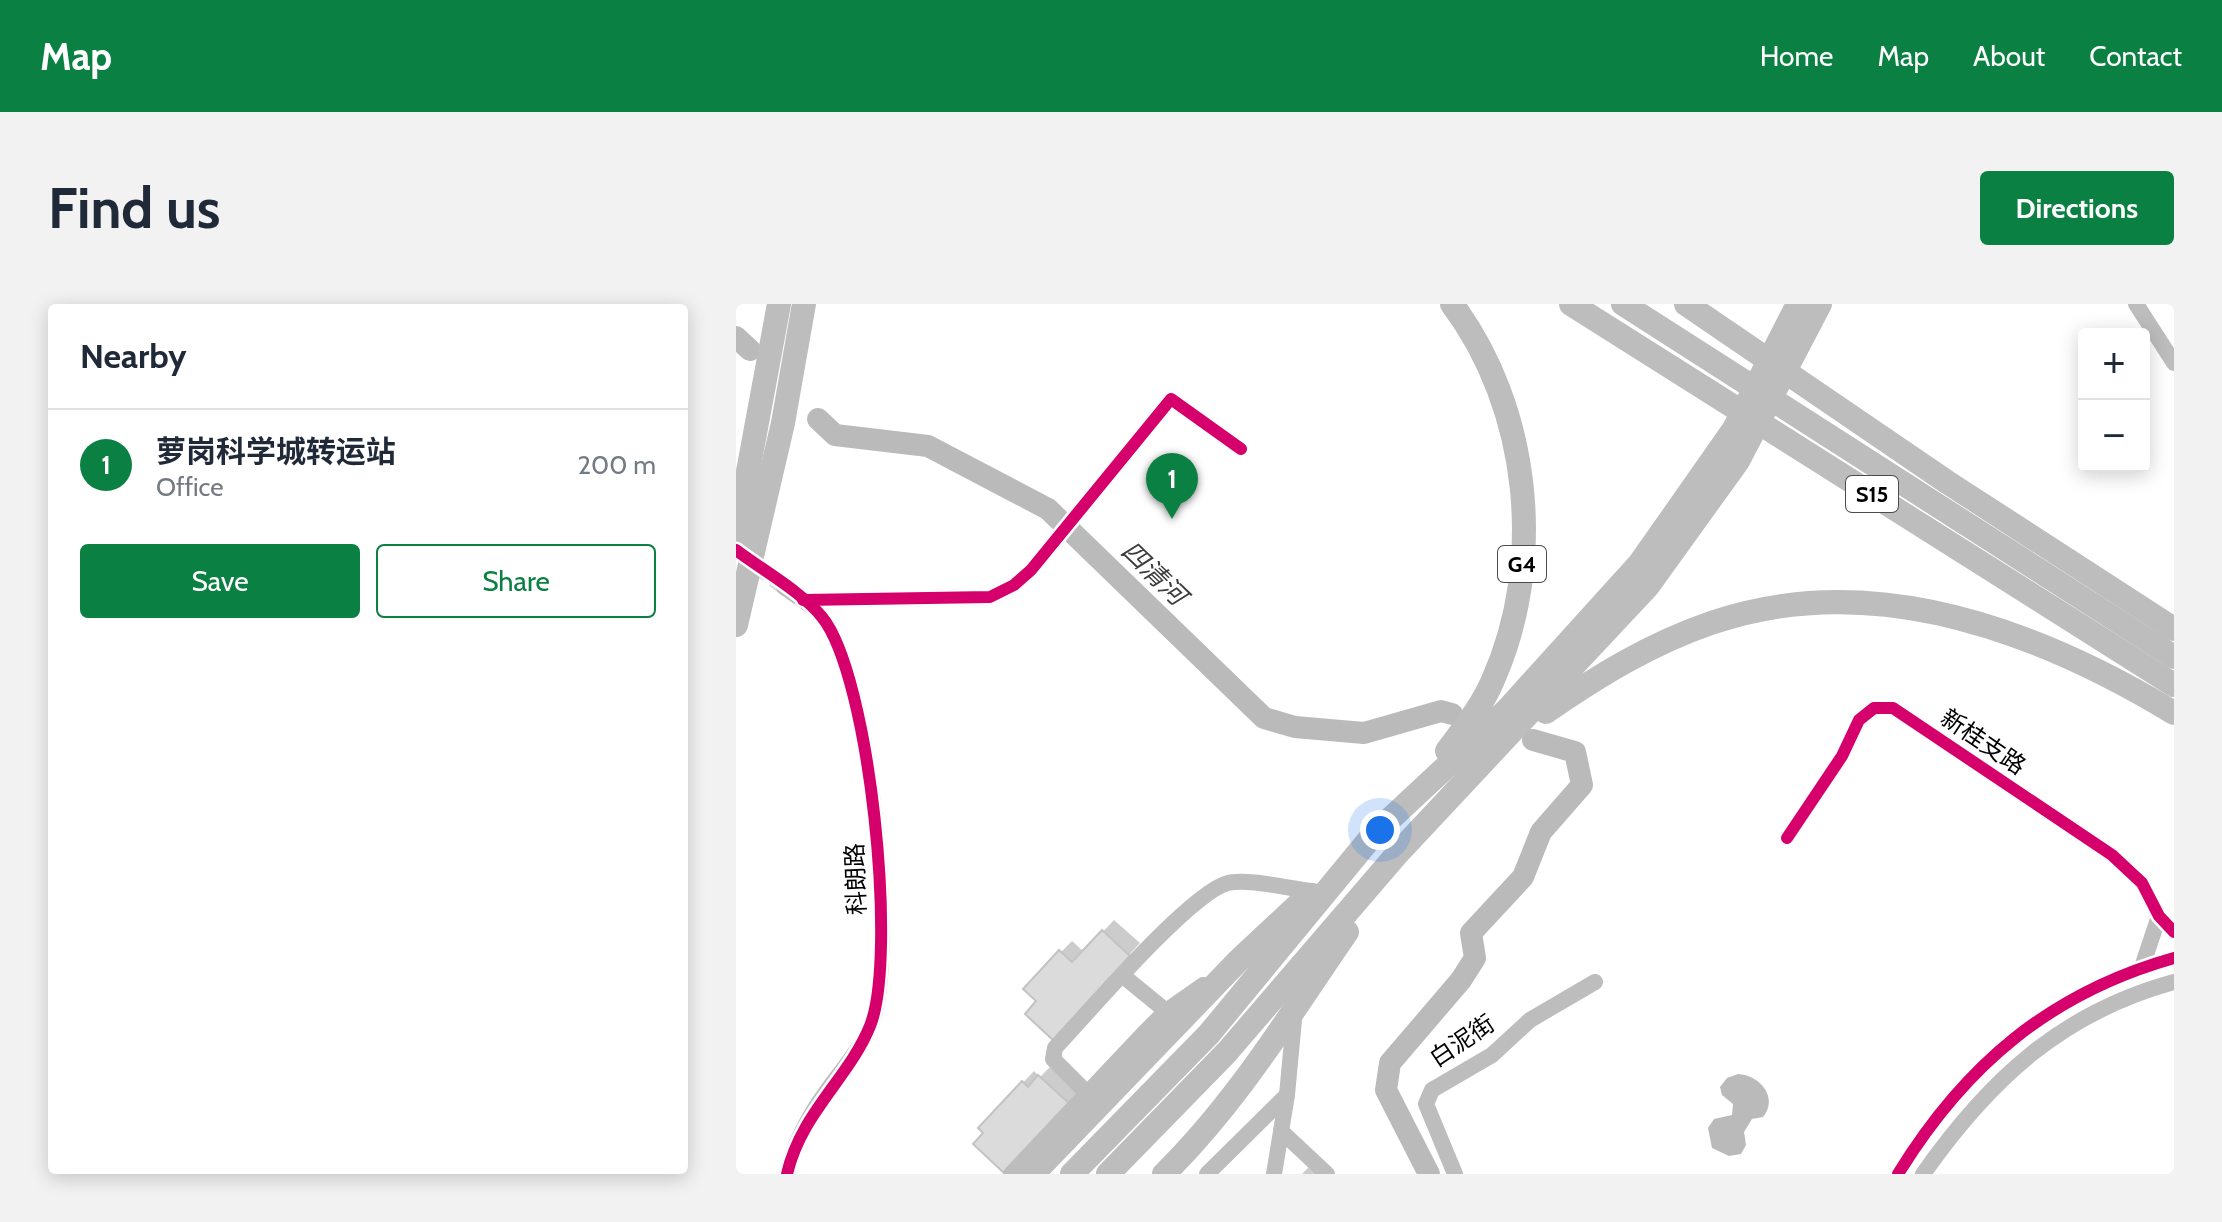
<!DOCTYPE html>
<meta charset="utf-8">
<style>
body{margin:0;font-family:Cabin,"Noto Sans SC",sans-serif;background:#f2f2f3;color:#1f2937}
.controls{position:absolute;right:24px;top:24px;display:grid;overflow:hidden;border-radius:8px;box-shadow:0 4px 20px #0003}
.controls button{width:72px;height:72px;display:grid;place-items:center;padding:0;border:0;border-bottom:2px solid #e0e1e3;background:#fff;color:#1f2937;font:40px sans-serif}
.you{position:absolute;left:644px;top:526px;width:28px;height:28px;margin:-20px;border:6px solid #fff;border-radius:50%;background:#1a73e8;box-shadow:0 0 0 12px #1a73e833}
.badge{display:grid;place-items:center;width:52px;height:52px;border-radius:50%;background:#0b8043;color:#fff;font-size:26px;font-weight:700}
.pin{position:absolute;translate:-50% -66px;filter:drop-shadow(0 2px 4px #0008)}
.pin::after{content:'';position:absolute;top:42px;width:28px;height:24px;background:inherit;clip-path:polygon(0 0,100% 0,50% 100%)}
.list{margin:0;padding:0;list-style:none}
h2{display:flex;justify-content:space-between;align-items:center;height:104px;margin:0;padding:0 32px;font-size:34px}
h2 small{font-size:26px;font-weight:400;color:#747a83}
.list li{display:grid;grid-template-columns:52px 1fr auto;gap:24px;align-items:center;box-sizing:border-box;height:112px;padding:0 32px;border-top:2px solid #e0e1e3}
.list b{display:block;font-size:30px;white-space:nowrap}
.list p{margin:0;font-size:26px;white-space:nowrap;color:#747a83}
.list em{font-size:26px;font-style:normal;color:#747a83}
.actions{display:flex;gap:16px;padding:24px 32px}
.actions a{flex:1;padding:18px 0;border:2px solid #0b8043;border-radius:8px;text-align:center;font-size:28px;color:#0b8043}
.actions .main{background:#0b8043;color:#fff}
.map{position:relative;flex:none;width:1438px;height:870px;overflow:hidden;border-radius:8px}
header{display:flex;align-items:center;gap:48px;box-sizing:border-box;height:112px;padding:0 40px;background:#0b8043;color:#fff}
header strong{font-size:38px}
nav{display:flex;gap:44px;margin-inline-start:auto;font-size:28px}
.intro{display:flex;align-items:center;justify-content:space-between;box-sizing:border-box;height:192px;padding:0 48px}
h1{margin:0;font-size:56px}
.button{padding:20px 36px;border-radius:8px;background:#0b8043;color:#fff;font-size:28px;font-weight:700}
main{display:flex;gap:48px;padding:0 48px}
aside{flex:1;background:#fff;border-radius:8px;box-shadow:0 4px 20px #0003}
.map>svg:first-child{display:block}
</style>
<header>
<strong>Map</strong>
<nav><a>Home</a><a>Map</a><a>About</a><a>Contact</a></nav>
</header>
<div class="intro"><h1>Find us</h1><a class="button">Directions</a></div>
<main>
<aside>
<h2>Nearby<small></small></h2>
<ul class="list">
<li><span class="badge">1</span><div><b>萝岗科学城转运站</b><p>Office</p></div><em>200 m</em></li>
</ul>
<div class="actions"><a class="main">Save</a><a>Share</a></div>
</aside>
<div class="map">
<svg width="1438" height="870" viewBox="0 0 1438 870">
<rect width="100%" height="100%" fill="#fff"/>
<path fill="#bababa" d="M 1002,770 C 1024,771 1043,794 1027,813 L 1016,815 L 1008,828 L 1010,841 L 1005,850 L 993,852 L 976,844 L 972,824 L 978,815 L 996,811 L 997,800 L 986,791 L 984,783 L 991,774 Z"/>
<g fill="#0003">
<polygon points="378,616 404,639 328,722 303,697 325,648 336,637 348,648"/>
<polygon points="315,762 345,790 271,868 244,824 298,767 304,773"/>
<polygon points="578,858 590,870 566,870"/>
</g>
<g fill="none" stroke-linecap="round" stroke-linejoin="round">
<g stroke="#bababa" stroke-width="22">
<polyline points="0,33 14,46"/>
<polyline points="82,115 99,131 192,142 312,205 528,414 559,423 628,429 705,407 716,410"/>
<polyline points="693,870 650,786 654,759 725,676 739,654 735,629 787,573 805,528 846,481 839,448 797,436"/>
</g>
</g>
<g fill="#dbdbdb" stroke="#c3c3c3" stroke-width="2">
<polygon points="366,626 394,652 317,736 289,710 300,697 287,685 323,646 336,658"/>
<polygon points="302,771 336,802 269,870 237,840 247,829 242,824 286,777 292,783"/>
</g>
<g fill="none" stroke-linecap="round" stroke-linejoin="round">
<polyline stroke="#d9d9d9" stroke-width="16" stroke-dasharray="16 8" stroke-linecap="butt" points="0,246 48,283"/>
<g stroke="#bdbdbd" stroke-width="16">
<polyline points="1400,0 1438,59"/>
<path d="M 48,283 C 60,292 77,301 86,313 C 134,372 159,637 138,711 C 130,740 107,764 90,788 C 73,811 57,842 51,870"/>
<polyline points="67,296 254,293 278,281 295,266 435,95 505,145"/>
<polyline points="1051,534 1106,452 1123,416 1138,404 1157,404 1376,551 1406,579 1423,612 1438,628"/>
<polyline points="1406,663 1423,612"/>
<polyline points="386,671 430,707"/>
<path d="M 350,788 L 317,755 L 319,744 C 350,711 455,588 492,579 C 511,574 555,585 577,587"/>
<polyline points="545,827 591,870"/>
<polyline points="275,870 408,729 430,707 467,681"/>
<polyline points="471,870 551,791"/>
<polyline points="538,870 551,791 559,705"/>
<polyline points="719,870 690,800 696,786 756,751 794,716 859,678"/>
<path d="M 1162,870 C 1229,761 1314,689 1438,654"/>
<path d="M 1187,870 C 1253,776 1325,709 1438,678"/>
</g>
<g stroke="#bdbdbd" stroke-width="24">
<polyline points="835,0 1438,381"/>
<polyline points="887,0 1438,353"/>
<polyline points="950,0 1211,178 1438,325"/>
<polyline points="0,232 43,0"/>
<polyline points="0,321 47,119 68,0"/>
<path d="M 810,408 C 862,372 914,340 975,319 C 1135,264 1301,326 1438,409"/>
<path d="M 711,447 C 728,424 746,402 757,376 C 810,257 794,104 716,0"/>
<polyline points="297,870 502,657 562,601"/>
<polyline points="336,870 473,730 637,531 771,406 904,259 998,125 1062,0"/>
<polyline points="372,870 491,748 662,549 912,282 1002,157 1084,0"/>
<path d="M 428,870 C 501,798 553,712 611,628"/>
</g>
<g stroke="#fff" stroke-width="17">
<g id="cycleway">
<path d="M 0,246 C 25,265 67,289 86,313 C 134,372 162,653 134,722 C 113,774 65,809 51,870"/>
<polyline points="67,296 254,293 278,281 295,266 435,95 505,145"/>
<polyline points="1051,534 1106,452 1123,416 1138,404 1157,404 1376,551 1406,579 1423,612 1438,628"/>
<path d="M 1162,870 C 1229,761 1314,689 1438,654"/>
</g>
</g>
<use href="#cycleway" stroke="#d6006c" stroke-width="12"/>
</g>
<g text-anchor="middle" stroke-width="6" stroke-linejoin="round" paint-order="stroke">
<g fill="#fff" stroke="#4c4c4c" stroke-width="2">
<rect x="1110" y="172" width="52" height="36" rx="6"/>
<rect x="762" y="242" width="48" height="36" rx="6"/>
</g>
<g font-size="22" font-weight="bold" fill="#000">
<text x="1136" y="198">S15</text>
<text x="786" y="268">G4</text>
</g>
<g font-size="24" fill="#000" stroke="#fff">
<text transform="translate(1247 438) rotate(34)" y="8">新桂支路</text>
<text transform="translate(120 575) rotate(-92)" y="8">科朗路</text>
<text transform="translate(726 737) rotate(-34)" y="8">白泥街</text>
</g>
<g font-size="26" font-style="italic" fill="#3d3d3d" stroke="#fff">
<text transform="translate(418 269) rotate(44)" y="9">四清河</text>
</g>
</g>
</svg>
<div class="controls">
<button>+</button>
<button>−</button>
</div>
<div class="you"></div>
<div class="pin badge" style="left:436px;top:215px">1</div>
</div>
</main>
